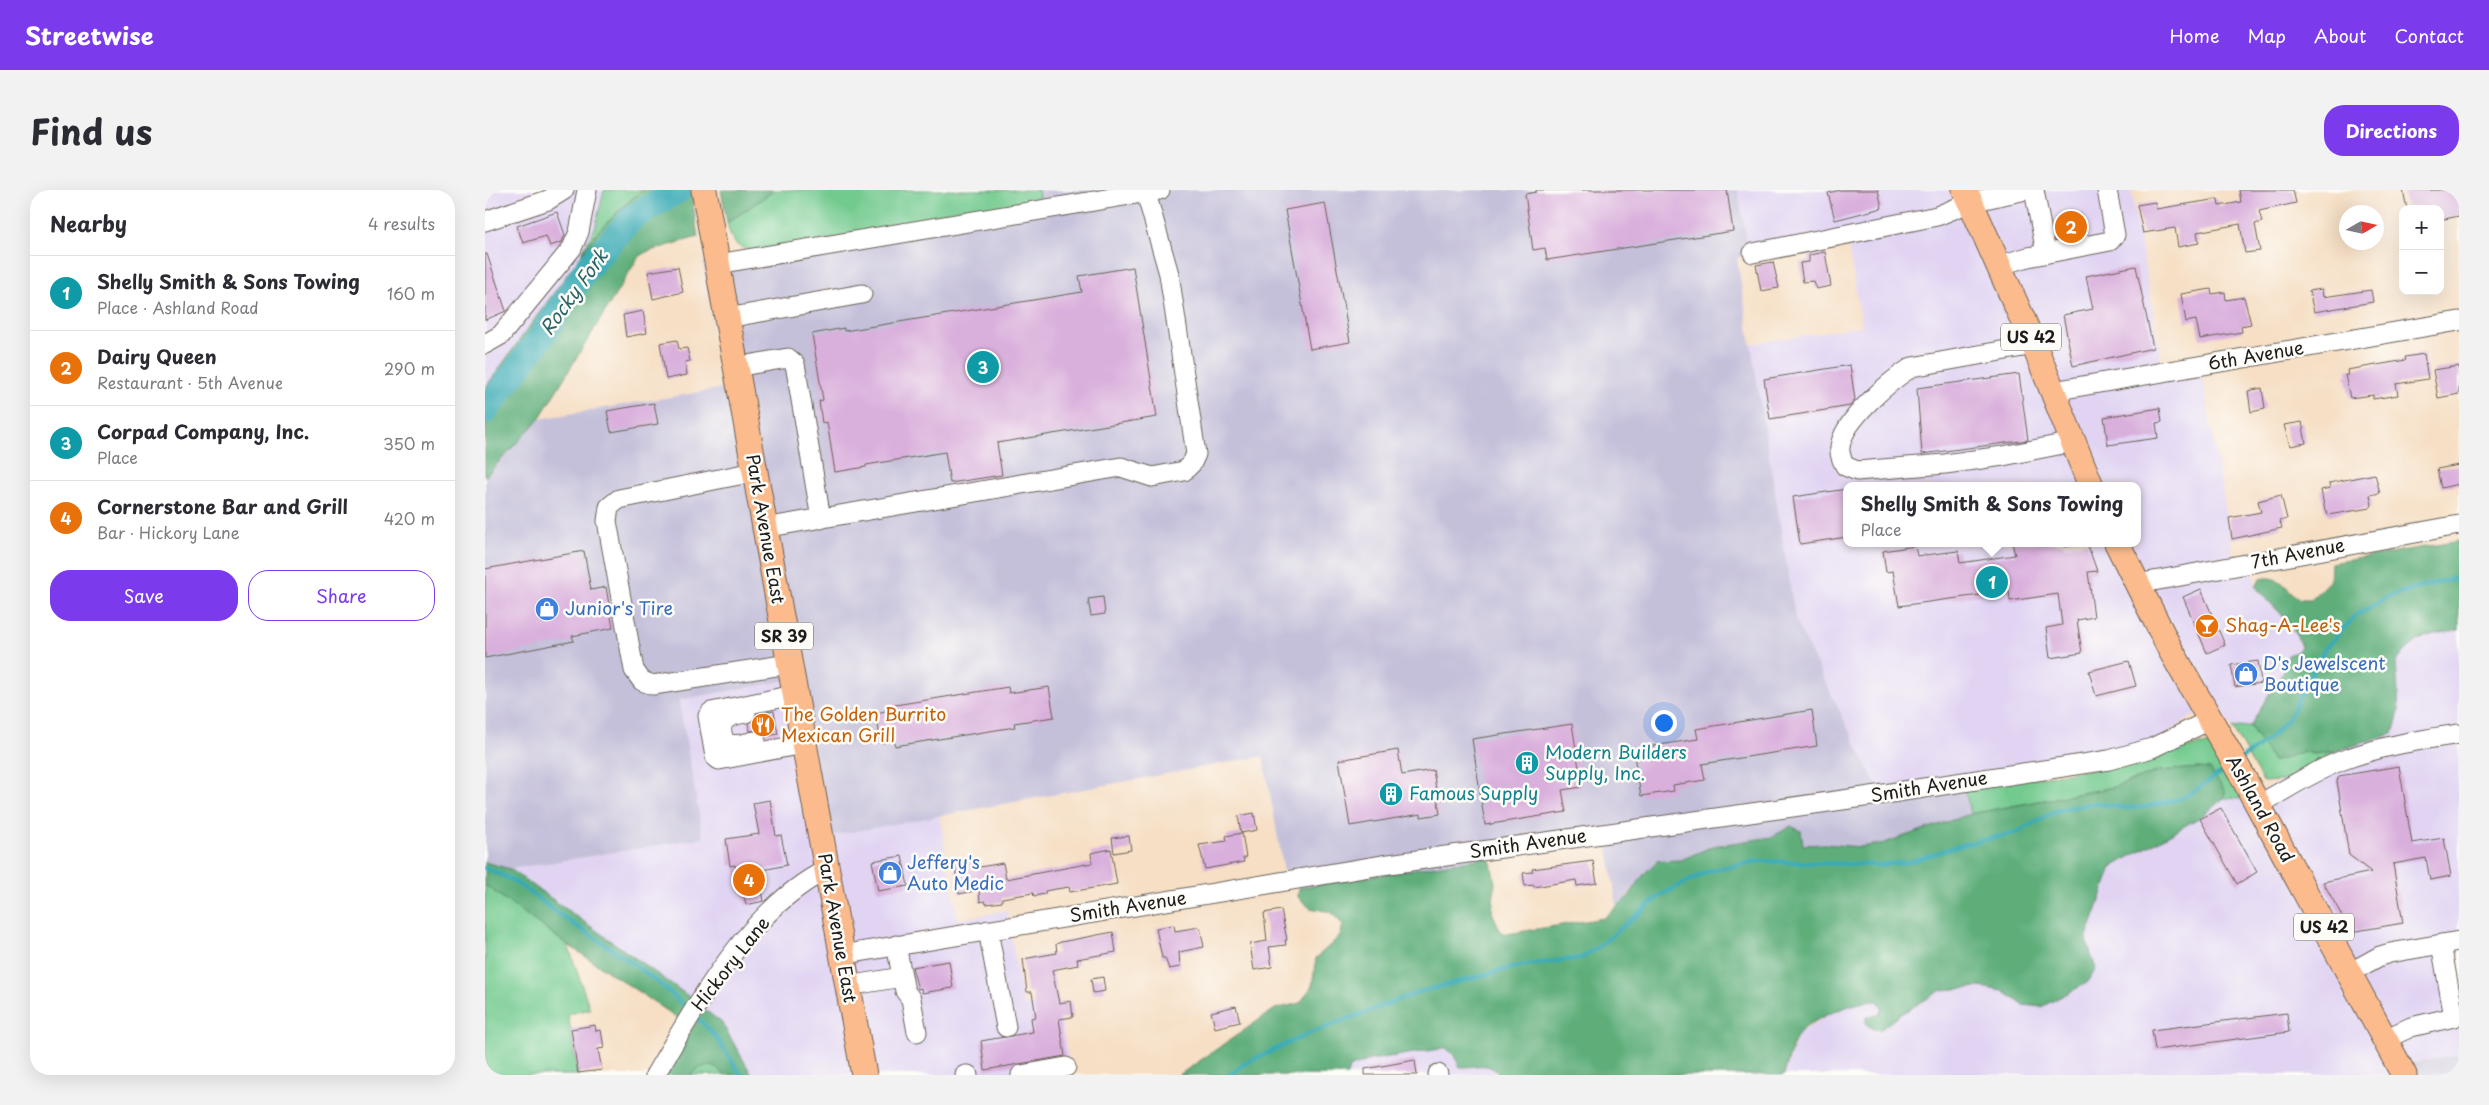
<!DOCTYPE html>
<meta charset="utf-8">
<style>
body{margin:0;font-family:"Playpen Sans",sans-serif;background:#f2f2f3;color:#2b2b33}
.controls{position:absolute;right:15px;top:15px;display:grid;overflow:hidden;border-radius:10px;box-shadow:0 5px 20px #0002}
.controls button{width:45px;height:45px;display:grid;place-items:center;padding:0;border:0;border-bottom:1px solid #e1e1e2;background:#fff;color:#2b2b33;font:25px sans-serif}
.compass{position:absolute;left:1854px;top:15px;width:45px;height:45px;border-radius:50%;background:#fff;box-shadow:0 5px 20px #0002;rotate:81deg}
.you{position:absolute;left:1178px;top:532px;width:18px;height:18px;margin:-12px;border:4px solid #fff;border-radius:50%;background:#1a73e8;box-shadow:0 0 0 8px #1a73e833}
.badge{display:grid;place-items:center;width:32px;height:32px;border-radius:50%;background:#7c3aed;color:#fff;font-size:16px;font-weight:700}
.pin{position:absolute;translate:-50% -50%;border:2px solid #fff;box-shadow:0 1px 5px #0006}
.popup{position:absolute;left:1358px;top:292px;width:298px;height:65px;box-sizing:border-box;display:grid;place-content:center;border-radius:10px;background:#fff;filter:drop-shadow(0 1px 4px #0005);font-size:16px;white-space:nowrap;color:#7c7c81}
.popup b{font-size:19px;color:#2b2b33}
.popup::after{content:'';position:absolute;left:50%;top:100%;margin-left:-10px;border:10px solid transparent;border-top-color:#fff}
.list{margin:0;padding:0;list-style:none}
h2{display:flex;justify-content:space-between;align-items:center;height:65px;margin:0;padding:0 20px;font-size:21px}
h2 small{font-size:16px;font-weight:400;color:#7c7c81}
.list li{display:grid;grid-template-columns:32px 1fr auto;gap:15px;align-items:center;box-sizing:border-box;height:75px;padding:0 20px;border-top:1px solid #e1e1e2}
.list b{display:block;font-size:19px;white-space:nowrap}
.list p{margin:0;font-size:16px;white-space:nowrap;color:#7c7c81}
.list em{font-size:16px;font-style:normal;color:#7c7c81}
.actions{display:flex;gap:10px;padding:15px 20px}
.actions a{flex:1;padding:11px 0;border:1px solid #7c3aed;border-radius:20px;text-align:center;font-size:18px;color:#7c3aed}
.actions .main{background:#7c3aed;color:#fff}
.map{position:relative;flex:none;width:1974px;height:885px;overflow:hidden;border-radius:20px}
header{display:flex;align-items:center;gap:30px;box-sizing:border-box;height:70px;padding:0 25px;background:#7c3aed;color:#fff}
header strong{font-size:24px}
nav{display:flex;gap:28px;margin-inline-start:auto;font-size:18px}
.intro{display:flex;align-items:center;justify-content:space-between;box-sizing:border-box;height:120px;padding:0 30px}
h1{margin:0;font-size:35px}
.button{padding:12px 22px;border-radius:20px;background:#7c3aed;color:#fff;font-size:18px;font-weight:700}
main{display:flex;gap:30px;padding:0 30px}
aside{flex:1;background:#fff;border-radius:20px;box-shadow:0 5px 20px #0002}
.map>svg:first-child{display:block}
</style>
<header>
<strong>Streetwise</strong>
<nav><a>Home</a><a>Map</a><a>About</a><a>Contact</a></nav>
</header>
<div class="intro"><h1>Find us</h1><a class="button">Directions</a></div>
<main>
<aside>
<h2>Nearby<small>4 results</small></h2>
<ul class="list">
<li><span class="badge" style="background:#0f9aa8">1</span><div><b>Shelly Smith &amp; Sons Towing</b><p>Place · Ashland Road</p></div><em>160 m</em></li>
<li><span class="badge" style="background:#e8710a">2</span><div><b>Dairy Queen</b><p>Restaurant · 5th Avenue</p></div><em>290 m</em></li>
<li><span class="badge" style="background:#0f9aa8">3</span><div><b>Corpad Company, Inc.</b><p>Place</p></div><em>350 m</em></li>
<li><span class="badge" style="background:#e8710a">4</span><div><b>Cornerstone Bar and Grill</b><p>Bar · Hickory Lane</p></div><em>420 m</em></li>
</ul>
<div class="actions"><a class="main">Save</a><a>Share</a></div>
</aside>
<div class="map">
<svg width="1974" height="885" viewBox="0 0 1974 885">
<rect width="100%" height="100%" fill="#fdfcf7"/>
<filter id="ink" filterUnits="userSpaceOnUse"><feTurbulence type="fractalNoise" baseFrequency=".02" numOctaves="2"/><feDisplacementMap in="SourceGraphic" scale="10" xChannelSelector="R" yChannelSelector="G"/><feConvolveMatrix kernelMatrix="1 2 1 2 8 2 1 2 1" color-interpolation-filters="sRGB"/></filter>
<filter id="wash" filterUnits="userSpaceOnUse"><feTurbulence type="fractalNoise" baseFrequency=".0096" numOctaves="4" result="noise"/><feDisplacementMap in="SourceGraphic" scale="20" xChannelSelector="R" yChannelSelector="G"/><feGaussianBlur stdDeviation="1.12" result="paint"/><feColorMatrix in="noise" values="0 0 0 0 0 0 0 0 0 0 0 0 0 0 0 0 0 1.4 0 .05"/><feComposite in="paint" operator="in"/></filter>
<g filter="url(#wash)">
<rect width="100%" height="100%" fill="#f6dfc5"/>
<g fill="#e1d4f3" fill-rule="evenodd">
<polygon points="0,0 119,0 110,38 96,64 0,198"/>
<path d="M 1253,0 L 1646,0 L 1680,191 L 1717,184 L 1752,385 L 1768,382 L 1771,397 L 1802,430 L 1812,444 L 1816,457 L 1811,462 L 1803,465 L 1799,479 L 1765,536 L 1747,538 L 1730,511 L 1674,549 L 1621,563 L 1392,598 L 1311,432 L 1266,154 L 1377,136 L 1362,49 L 1265,69 ZM 1362,296 L 1652,296 L 1652,353 L 1362,353 Z"/>
<polygon points="1974,440 1974,865 1927,873 1933,885 1299,885 1314,843 1344,824 1383,810 1393,811 1397,818 1394,825 1388,824 1395,840 1414,825 1457,800 1495,796 1518,801 1538,815 1611,779 1601,750 1627,677 1717,626 1739,608 1757,609 1798,591 1851,561 1908,544 1914,522 1911,471 1928,452 1939,446"/>
<polygon points="316,488 345,645 454,625 473,730 522,720 538,816 572,810 586,885 267,885 237,833 209,810 25,679 217,648 194,510"/>
<polygon points="961,858 968,864 975,877 997,874 1011,880 1014,885 862,885 863,878 885,870"/>
</g>
<g fill="#c5c0da">
<polygon points="553,0 1253,0 1264,65 1252,68 1311,432 1392,597 1478,584 1485,624 1396,654 1375,657 1340,654 1328,656 1317,655 1306,636 1288,647 1228,656 1196,670 1172,671 1132,718 1122,651 814,698 811,679 799,681 778,566 345,646 315,488 194,510 218,648 25,679 0,672 0,287 54,229 239,198 218,72 555,14"/>
<polygon points="1974,865 1974,885 1933,885 1927,873"/>
</g>
<g fill="#73ca8f" stroke="#487356">
<polygon points="119,0 157,0 133,21 96,64 110,38"/>
<path d="M 290,0 L 553,0 L 555,14 L 270,62 C 250,57 247,53 242,33 Z"/>
<polygon points="1765,536 1789,571 1795,570 1819,561 1828,564 1851,561 1798,591 1778,592 1747,538"/>
<polygon points="1713,555 1726,555 1757,609 1739,608 1740,601 1714,578 1674,581 1629,597 1485,624 1480,598 1643,574"/>
<polygon points="0,695 83,755 105,819 83,824 93,885 0,885"/>
<polygon points="224,875 233,878 239,885 206,885 213,878"/>
</g>
<g fill="#5eae7a" stroke="#3d654b">
<polygon points="157,0 206,0 213,47 161,62 153,68 54,229 0,287 0,198 114,40"/>
<polygon points="236,0 290,0 242,33"/>
<path d="M 1974,351 L 1974,440 C 1938,446 1937,444 1911,471 L 1914,522 L 1908,544 L 1851,561 L 1828,564 L 1818,561 L 1795,570 L 1788,571 L 1765,536 L 1799,479 L 1803,465 L 1811,462 L 1816,457 C 1808,431 1787,417 1771,397 L 1775,389 C 1797,384 1799,398 1815,409 L 1826,409 L 1845,390 L 1846,373 Z"/>
<path d="M 1714,578 L 1725,579 L 1740,601 L 1739,608 L 1717,626 L 1627,677 L 1601,750 L 1611,779 L 1602,793 L 1556,817 L 1538,815 L 1518,801 L 1495,797 L 1457,800 L 1414,825 L 1395,840 L 1388,839 L 1381,834 L 1381,826 L 1394,825 L 1397,818 L 1393,811 C 1372,810 1331,827 1315,842 C 1309,848 1302,875 1299,885 L 1014,885 C 1005,870 989,878 975,877 L 968,864 L 961,858 L 885,870 L 864,878 L 862,885 L 694,885 L 790,819 L 815,813 L 827,796 L 831,768 L 855,746 L 858,735 L 846,722 L 825,718 L 813,707 L 814,698 L 1005,667 L 1010,693 L 1007,722 L 1016,742 L 1022,744 L 1119,728 L 1144,706 L 1160,683 L 1172,671 L 1196,670 L 1228,656 L 1287,647 L 1306,636 L 1316,641 L 1318,655 L 1340,654 L 1375,657 L 1396,654 L 1485,624 L 1629,597 L 1674,581 Z"/>
<polygon points="0,672 25,679 209,810 196,830 83,755 0,695"/>
<path d="M 219,819 L 237,833 L 267,885 L 239,885 C 229,872 217,874 206,885 L 179,885 Z"/>
</g>
<g fill="none" stroke-linecap="round" stroke-linejoin="round">
<g stroke="#39aab5" stroke-width="4.5">
<polyline points="1757,568 1781,551 1803,529 1839,460 1870,426 1907,405 1974,387"/>
<path d="M 0,678 C 32,689 50,707 77,726 C 120,756 166,782 203,819"/>
<polyline points="211,826 230,846 256,885"/>
<polyline points="745,885 761,873 823,844 934,802 1034,776 1096,768 1116,755 1176,705 1224,681 1272,671 1393,675 1424,672 1477,655 1533,642 1573,620 1610,613 1641,618 1660,617 1694,609 1708,602 1744,577"/>
</g>
<polyline stroke="#39aab5" stroke-width="26" points="0,221 56,147 102,78 148,27 194,0"/>
</g>
<g id="blocks">
<g fill="#d9afdc">
<polygon points="1051,0 1242,0 1248,41 1062,70 1060,58 1048,60 1040,4 1051,2"/>
<polygon points="1355,0 1393,0 1397,18 1350,30 1343,3"/>
<polygon points="1754,0 1808,0 1811,13 1774,21 1777,32 1770,34 1775,61 1760,63 1755,34 1712,42 1714,53 1693,57 1690,38 1658,43 1652,15 1670,12 1671,19 1733,9 1734,16 1756,12"/>
<polygon points="1918,0 1974,0 1974,26 1955,30 1955,19 1922,19"/>
<polygon points="840,13 865,152 825,159 800,20"/>
<polygon points="72,22 80,45 77,52 65,56 61,46 38,53 32,36"/>
<polygon points="1596,24 1599,45 1576,49 1572,28"/>
<polygon points="1340,62 1346,96 1331,99 1328,91 1318,92 1315,73 1324,72 1324,65"/>
<polygon points="0,64 2,64 21,121 0,130"/>
<polygon points="1288,72 1294,98 1276,101 1271,75"/>
<polygon points="1651,76 1668,158 1588,176 1578,125 1608,119 1601,86"/>
<polygon points="193,77 198,102 168,109 163,82"/>
<polygon points="648,77 672,227 512,253 517,285 465,293 460,262 381,275 381,277 350,282 342,232 337,233 334,211 338,210 327,144 359,138 359,141 597,102 594,86"/>
<polygon points="1726,99 1727,104 1740,102 1741,110 1759,107 1766,134 1756,136 1757,142 1715,149 1711,130 1701,132 1696,104"/>
<polygon points="1837,99 1838,107 1886,100 1888,112 1829,122 1824,101"/>
<polygon points="158,121 162,143 141,147 138,125"/>
<polygon points="192,150 194,159 202,158 205,171 200,172 202,185 181,189 175,153"/>
<polygon points="1939,164 1943,189 1911,194 1913,205 1888,209 1888,205 1865,208 1860,185 1863,185 1862,180 1921,170 1920,167"/>
<polygon points="1365,175 1370,210 1365,216 1285,229 1279,189"/>
<polygon points="1974,176 1974,204 1953,208 1948,180"/>
<polygon points="1534,184 1543,250 1437,264 1432,198"/>
<polygon points="1777,198 1780,219 1766,222 1763,201"/>
<polygon points="169,213 173,234 126,242 122,221"/>
<polygon points="1675,218 1677,232 1671,233 1673,248 1623,255 1619,227"/>
<polygon points="1817,232 1821,253 1805,256 1799,235"/>
<polygon points="1974,275 1974,294 1956,298 1952,279"/>
<polygon points="1890,284 1895,303 1885,305 1887,315 1885,318 1843,325 1842,321 1840,321 1836,300 1845,298 1844,293"/>
<polygon points="1362,299 1362,347 1315,354 1308,307"/>
<polygon points="1796,305 1802,329 1795,331 1797,338 1747,349 1744,328 1776,322 1773,311"/>
<polygon points="1527,353 1578,353 1579,357 1602,353 1612,381 1603,382 1609,427 1592,430 1597,463 1565,468 1561,438 1577,435 1573,404 1525,411 1524,401 1414,416 1408,381 1401,382 1398,361 1430,356 1432,366 1473,361 1475,373 1530,365"/>
<polygon points="99,361 106,400 121,397 128,438 87,446 89,451 0,468 0,379"/>
<polygon points="1716,399 1740,455 1722,463 1698,407"/>
<polygon points="618,407 620,424 606,426 603,409"/>
<polygon points="1644,471 1651,496 1611,506 1604,481"/>
<polygon points="1773,471 1776,493 1750,497 1746,475"/>
<polygon points="523,497 524,503 564,497 569,527 529,533 530,537 410,556 409,550 396,553 391,523 405,520 404,516"/>
<polygon points="1327,520 1332,556 1217,574 1220,590 1188,595 1189,601 1156,606 1148,559 1213,549 1211,539"/>
<polygon points="289,521 293,544 281,546 274,540 265,541 263,534 268,531 272,524"/>
<polygon points="1087,534 1097,597 1077,600 1081,622 1000,635 987,549"/>
<polygon points="913,560 917,585 948,580 955,624 936,627 936,624 865,636 854,570"/>
<polygon points="1914,576 1927,653 1959,648 1966,686 1945,690 1941,668 1908,674 1918,733 1866,742 1838,692 1886,682 1864,665 1852,591 1854,586"/>
<polygon points="285,610 291,646 296,645 302,675 273,681 279,711 261,715 258,701 255,701 250,675 245,676 241,649 274,644 268,613"/>
<polygon points="1736,618 1772,682 1752,694 1715,629"/>
<polygon points="769,623 772,640 756,643 753,626"/>
<polygon points="757,643 761,668 758,668 759,672 720,679 714,655 742,651 741,646"/>
<polygon points="644,646 646,660 629,663 627,648"/>
<polygon points="626,659 632,694 585,702 584,697 571,699 560,701 560,704 549,706 548,703 517,708 517,712 501,714 500,711 495,712 494,700 474,704 469,670 487,667 489,678 518,673 521,689 607,673 606,663"/>
<polygon points="417,666 423,696 393,701 387,671"/>
<polygon points="1108,671 1112,693 1092,696 1091,690 1049,697 1049,695 1040,696 1038,683 1048,682 1047,679"/>
<polygon points="796,720 802,750 800,750 801,755 784,757 787,777 769,780 765,754 782,751 779,723"/>
<polygon points="689,735 690,741 715,737 719,757 694,762 695,777 684,779 680,768 677,768 671,738"/>
<polygon points="628,742 631,762 592,769 593,775 567,780 574,813 586,811 588,827 574,829 580,866 500,880 496,851 548,842 546,828 551,827 547,802 542,802 538,769 572,763 571,754 576,752"/>
<polygon points="464,771 468,798 437,803 436,798 433,799 427,777"/>
<polygon points="618,787 620,801 608,803 606,789"/>
<polygon points="751,816 755,832 730,838 726,822"/>
<polygon points="1802,823 1804,842 1670,860 1667,840"/>
<polygon points="110,835 111,841 116,840 119,858 113,859 117,880 93,883 86,839"/>
<polygon points="930,870 932,885 880,885 880,879"/>
</g>
</g>
</g>
<g filter="url(#ink)">
<use href="#blocks" fill-opacity="0" stroke="#686057" stroke-width="1"/>
<g fill="none" stroke-linecap="round" stroke-linejoin="round">
<g stroke="#686057" stroke-width="21">
<g id="minor">
<polyline points="1549,0 1561,63"/>
<polyline points="0,31 63,10 79,0"/>
<polyline points="1268,63 1452,26 1486,12 1541,0"/>
<polyline points="232,74 675,0"/>
<polyline points="1515,75 1543,67 1625,51 1630,45 1622,0"/>
<polyline points="242,128 377,104"/>
<polyline points="0,154 16,145 87,58 94,42 102,0"/>
<path d="M 1549,155 L 1427,177 C 1405,191 1358,230 1355,257 C 1354,264 1357,270 1360,276 L 1372,281 L 1460,274 L 1518,266 L 1588,252"/>
<polyline points="250,177 303,168 310,174 336,329"/>
<polyline points="1568,201 1974,131"/>
<polyline points="269,282 134,309 124,317 122,331 149,480 157,491 168,495 304,474"/>
<polyline points="279,338 636,277 667,287 699,281 707,273 711,264 684,84 661,3"/>
<polyline points="1652,394 1974,335"/>
<polyline points="309,505 226,522 223,526 230,567 234,570 318,554"/>
<path d="M 261,523 C 249,525 234,527 237,543 C 238,547 239,551 243,553 C 250,557 263,552 271,551"/>
<path d="M 1773,615 C 1801,600 1828,581 1858,570 C 1896,556 1934,550 1974,544"/>
<polyline points="503,740 521,837"/>
<polyline points="411,755 420,801 426,809 432,842"/>
<polyline points="356,765 897,675 1386,606 1624,570 1667,558 1725,530"/>
<polyline points="1864,783 1895,766 1905,763 1974,751"/>
<polyline points="362,796 417,787"/>
<polyline points="1900,849 1926,837 1969,827 1956,754"/>
<polyline points="953,884 953,885"/>
<path d="M 170,885 C 212,814 265,718 341,680"/>
<polyline points="480,885 483,885"/>
<polyline points="536,885 581,877"/>
</g>
</g>
<g stroke="#686057" stroke-width="27">
<g id="major">
<polyline points="219,0 379,885"/>
<polyline points="1480,0 1549,155 1606,296"/>
<polyline points="1632,353 1685,459 1759,589 1919,885"/>
</g>
</g>
<use href="#minor" stroke="#fff" stroke-width="19"/>
<use href="#major" stroke="#fbbb8d" stroke-width="25"/>
</g>
</g>
<defs>
<g id="shop-disc" transform="scale(1.25)"><circle r="9.5" fill="#3f7fe0" stroke="#fdfcf7"/><path d="M-5-2.5h2.3a2.7 3.5 0 0 1 5.4 0H5L5.5 6h-11ZM-1.5-2.5h3a1.5 2.3 0 0 0-3 0Z" fill="#fff"/></g>
<g id="bar-disc" transform="scale(1.25)"><circle r="9.5" fill="#e8710a" stroke="#fdfcf7"/><path d="M-6-5H6L.8 .8V4.5H3.5V6h-7V4.5H-.8V.8Z" fill="#fff"/></g>
<g id="restaurant-disc" transform="scale(1.25)"><circle r="9.5" fill="#e8710a" stroke="#fdfcf7"/><path d="M-5-6h1v4h1v-4h1v4h1v-4h1v5L-1.5 .5V6h-2V.5L-5-1ZM5-6V6H3V1.5H1.5Q1.5-4 5-6Z" fill="#fff"/></g>
<g id="building-disc" transform="scale(1.25)"><circle r="9.5" fill="#0f9aa8" stroke="#fdfcf7"/><path d="M-4-6H4V6H1V3H-1V6H-4ZM-2.5-4.3h1.7v1.8h-1.7ZM.8-4.3h1.7v1.8H.8ZM-2.5-1h1.7V.8h-1.7ZM.8-1h1.7V.8H.8Z" fill="#fff"/></g>
</defs>
<g fill-rule="evenodd">
<use href="#shop-disc" x="62" y="419"/>
<use href="#bar-disc" x="1722" y="436"/>
<use href="#shop-disc" x="1761" y="484"/>
<use href="#restaurant-disc" x="278" y="535"/>
<use href="#building-disc" x="1042" y="573"/>
<use href="#building-disc" x="906" y="604"/>
<use href="#shop-disc" x="405" y="683"/>
</g>
<g text-anchor="middle" stroke-width="5" stroke-linejoin="round" paint-order="stroke">
<g fill="#fdfcf7" stroke="#605f5e" stroke-width="1">
<rect x="1516" y="133.5" width="60" height="27" rx="4"/>
<rect x="270" y="432.5" width="58" height="27" rx="4"/>
<rect x="1809" y="723.5" width="60" height="27" rx="4"/>
</g>
<g font-size="16" font-weight="bold" fill="#1c1c1c">
<text x="1546" y="153">US 42</text>
<text x="299" y="452">SR 39</text>
<text x="1839" y="743">US 42</text>
</g>
<g font-size="18" fill="#1c1c1c" stroke="#fdfcf7">
<text transform="translate(1771 166) rotate(-10)" y="6">6th Avenue</text>
<text transform="translate(280 339) rotate(80)" y="6">Park Avenue East</text>
<text transform="translate(1813 364) rotate(-11)" y="6">7th Avenue</text>
<text transform="translate(1444 597) rotate(-9)" y="6">Smith Avenue</text>
<text transform="translate(1775 619) rotate(61)" y="6">Ashland Road</text>
<text transform="translate(1043 654) rotate(-8)" y="6">Smith Avenue</text>
<text transform="translate(643 717) rotate(-9)" y="6">Smith Avenue</text>
<text transform="translate(352 738) rotate(80)" y="6">Park Avenue East</text>
<text transform="translate(246 774) rotate(-52)" y="6">Hickory Lane</text>
</g>
<g font-size="18" fill="#366cbe" stroke="#fdfcf7" text-anchor="start">
<text x="80" y="425">Junior's Tire</text>
<text x="1778" y="480">D's Jewelscent<tspan x="1778" dy="21">Boutique</tspan></text>
<text x="422" y="679">Jeffery's<tspan x="422" dy="21">Auto Medic</tspan></text>
</g>
<g font-size="18" fill="#c56008" stroke="#fdfcf7" text-anchor="start">
<text x="1740" y="442">Shag-A-Lee's</text>
<text x="296" y="531">The Golden Burrito<tspan x="296" dy="21">Mexican Grill</tspan></text>
</g>
<g font-size="18" fill="#0d838f" stroke="#fdfcf7" text-anchor="start">
<text x="1060" y="569">Modern Builders<tspan x="1060" dy="21">Supply, Inc.</tspan></text>
<text x="924" y="610">Famous Supply</text>
</g>
<g font-size="19" font-style="italic" fill="#2a6368" stroke="#fdfcf7">
<text transform="translate(89 102) rotate(-54)" y="7">Rocky Fork</text>
</g>
</g>
</svg>
<div class="controls">
<button>+</button>
<button>−</button>
</div>
<svg class="compass" viewBox="-18 -18 36 36"><path d="M0-13l5 13h-10z" fill="#e53935"/><path d="M0 13l5-13h-10z" fill="#7c7c81"/></svg>
<div class="you"></div>
<div class="pin badge" style="left:1507px;top:392px;background:#0f9aa8">1</div>
<div class="popup"><b>Shelly Smith &amp; Sons Towing</b>Place</div>
<div class="pin badge" style="left:1586px;top:37px;background:#e8710a">2</div>
<div class="pin badge" style="left:498px;top:177px;background:#0f9aa8">3</div>
<div class="pin badge" style="left:264px;top:690px;background:#e8710a">4</div>
</div>
</main>
